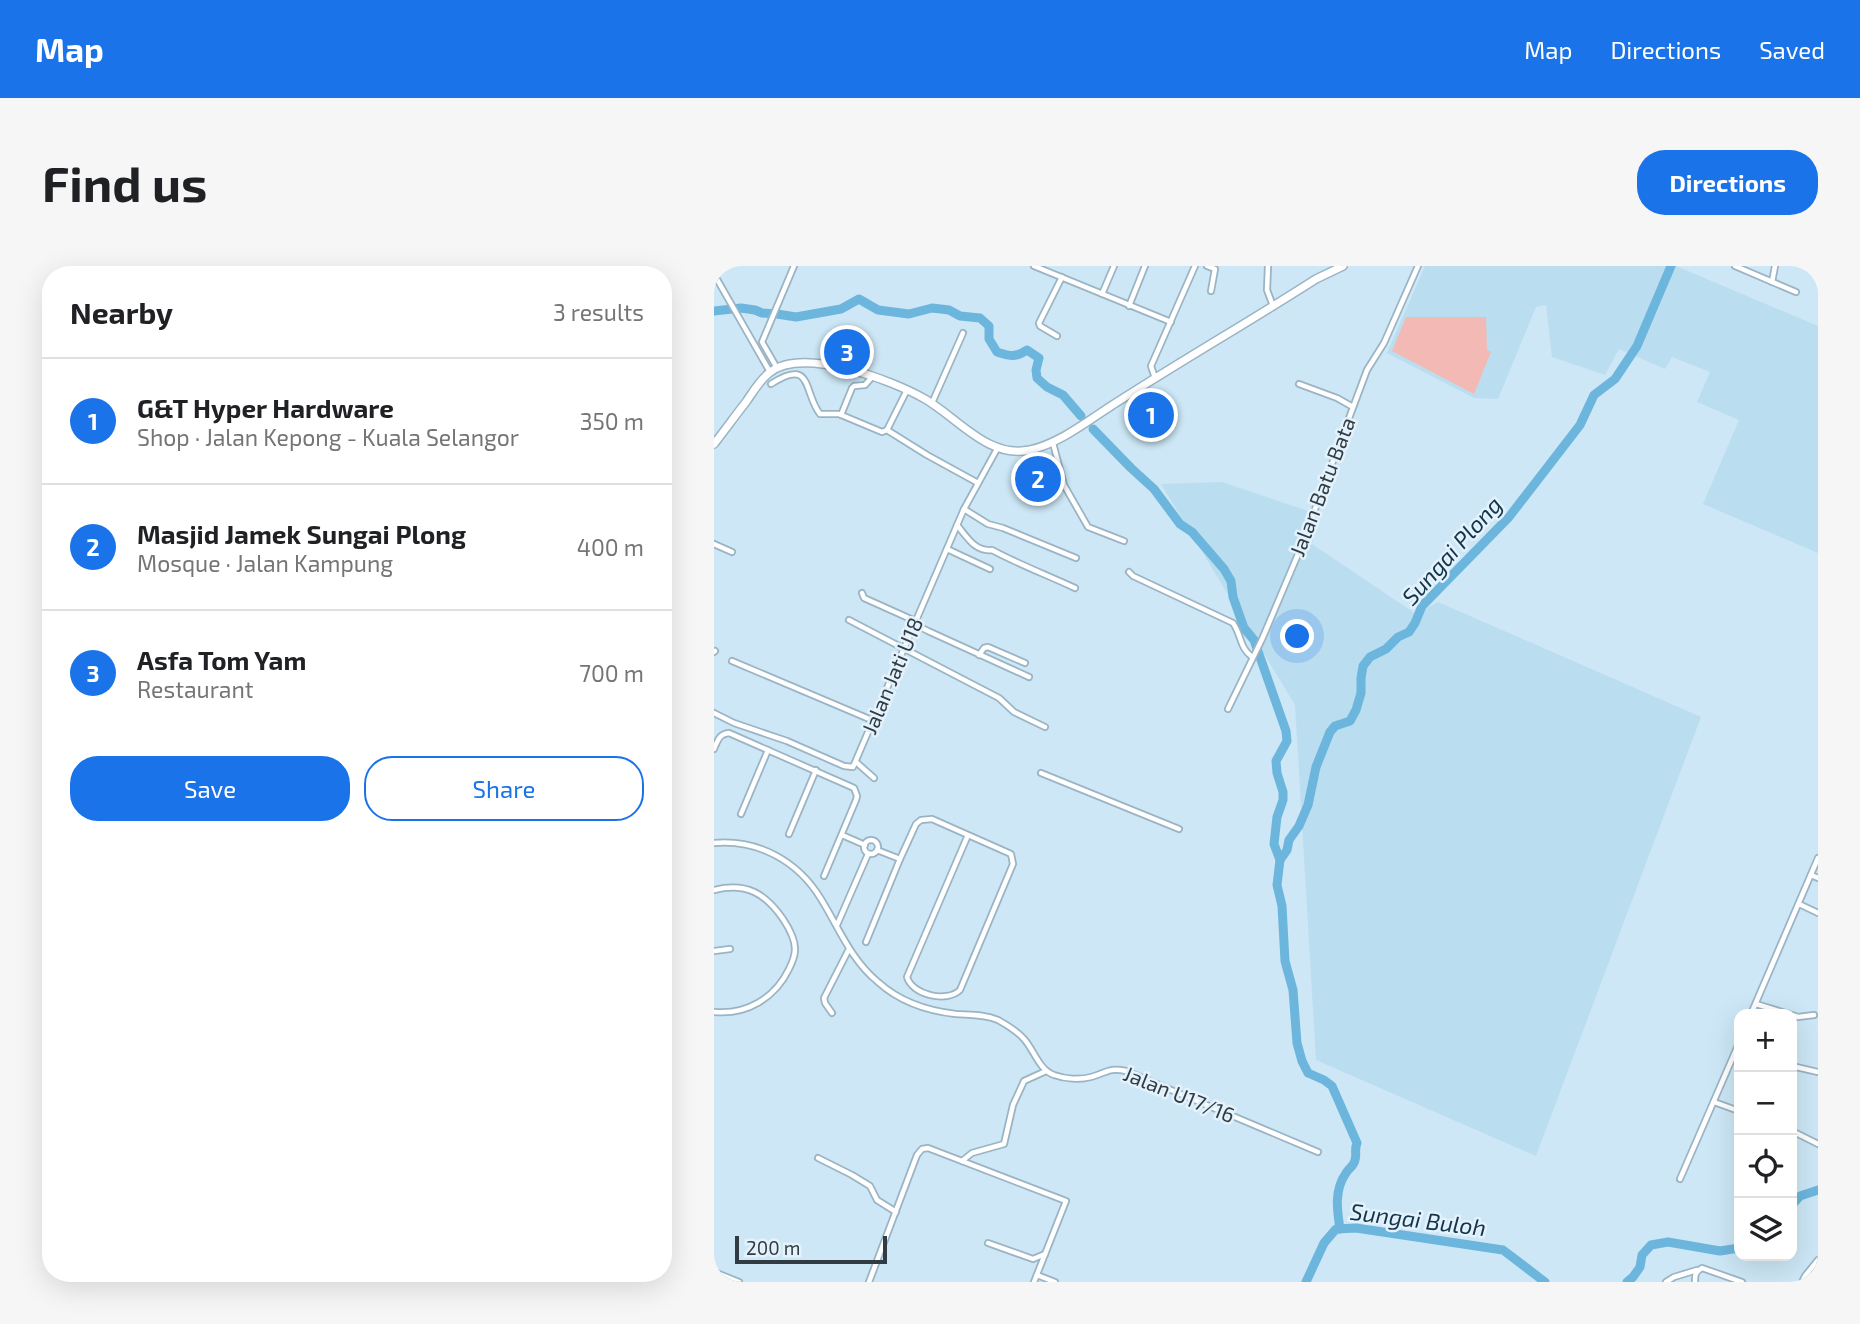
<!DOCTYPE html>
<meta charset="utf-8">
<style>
body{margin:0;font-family:"Exo 2",sans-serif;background:#f6f6f6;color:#202124}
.controls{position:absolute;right:21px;bottom:21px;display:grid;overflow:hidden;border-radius:14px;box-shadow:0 7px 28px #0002}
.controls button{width:63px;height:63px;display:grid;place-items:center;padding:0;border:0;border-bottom:2px solid #e0e0e0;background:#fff;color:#202124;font:35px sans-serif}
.scale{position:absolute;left:21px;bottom:18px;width:152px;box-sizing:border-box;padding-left:7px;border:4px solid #313c42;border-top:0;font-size:19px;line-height:24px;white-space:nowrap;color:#313c42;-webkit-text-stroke:5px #e3f2fc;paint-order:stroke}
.you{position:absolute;left:584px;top:371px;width:24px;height:24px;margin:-18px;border:5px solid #fff;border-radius:50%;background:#1a73e8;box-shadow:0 0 0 10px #1a73e833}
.badge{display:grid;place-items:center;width:46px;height:46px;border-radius:50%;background:#1a73e8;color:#fff;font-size:23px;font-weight:700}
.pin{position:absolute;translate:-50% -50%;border:4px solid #fff;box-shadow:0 2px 7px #0006}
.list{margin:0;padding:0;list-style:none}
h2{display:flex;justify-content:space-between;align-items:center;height:91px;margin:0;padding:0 28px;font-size:30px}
h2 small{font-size:23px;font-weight:400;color:#757577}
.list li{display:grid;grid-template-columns:46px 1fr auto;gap:21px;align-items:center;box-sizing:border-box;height:126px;padding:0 28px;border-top:2px solid #e0e0e0}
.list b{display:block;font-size:26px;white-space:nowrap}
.list p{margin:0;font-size:23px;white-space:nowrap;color:#757577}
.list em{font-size:23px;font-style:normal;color:#757577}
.actions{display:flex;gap:14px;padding:21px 28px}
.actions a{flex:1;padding:16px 0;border:2px solid #1a73e8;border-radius:28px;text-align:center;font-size:24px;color:#1a73e8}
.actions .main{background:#1a73e8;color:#fff}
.icon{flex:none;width:38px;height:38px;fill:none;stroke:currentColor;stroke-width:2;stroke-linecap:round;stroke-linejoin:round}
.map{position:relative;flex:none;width:1104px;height:1016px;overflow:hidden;border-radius:28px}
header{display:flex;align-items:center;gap:42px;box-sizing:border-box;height:98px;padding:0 35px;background:#1a73e8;color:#fff}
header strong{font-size:33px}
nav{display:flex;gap:38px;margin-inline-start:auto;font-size:24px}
.intro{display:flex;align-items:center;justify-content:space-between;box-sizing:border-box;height:168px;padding:0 42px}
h1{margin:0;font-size:49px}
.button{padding:18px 32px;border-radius:28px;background:#1a73e8;color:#fff;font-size:24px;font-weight:700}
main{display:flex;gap:42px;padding:0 42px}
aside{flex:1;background:#fff;border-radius:28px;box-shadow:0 7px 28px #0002}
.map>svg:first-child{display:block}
</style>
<header>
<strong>Map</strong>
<nav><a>Map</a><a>Directions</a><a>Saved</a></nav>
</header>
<div class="intro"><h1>Find us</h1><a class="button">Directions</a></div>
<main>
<aside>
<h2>Nearby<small>3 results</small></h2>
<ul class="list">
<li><span class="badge">1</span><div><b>G&amp;T Hyper Hardware</b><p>Shop · Jalan Kepong - Kuala Selangor</p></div><em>350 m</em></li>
<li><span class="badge">2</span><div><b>Masjid Jamek Sungai Plong</b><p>Mosque · Jalan Kampung</p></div><em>400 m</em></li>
<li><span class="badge">3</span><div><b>Asfa Tom Yam</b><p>Restaurant</p></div><em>700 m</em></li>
</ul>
<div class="actions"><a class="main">Save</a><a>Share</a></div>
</aside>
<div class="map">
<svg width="1104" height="1016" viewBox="0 0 1104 1016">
<rect width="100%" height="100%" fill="#cde7f6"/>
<g fill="#bbddf0">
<polygon points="711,0 962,0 1104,60 1104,287 989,238 1025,154 983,136 996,106 958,91 951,103 905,83 891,109 838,91 832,39 822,41 784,133 760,132 673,87"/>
<polygon points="508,216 606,249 598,278 702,348 724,336 987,451 822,890 602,794 581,439 447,218"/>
</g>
<polygon fill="#f2b9b5" points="692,51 772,51 773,84 777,86 760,128 678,85"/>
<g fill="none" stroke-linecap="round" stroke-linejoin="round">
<g stroke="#6cb6de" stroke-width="9">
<path d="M 0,45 L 27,42 L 41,44 L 48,47 L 63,48 L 82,51 L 127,43 L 145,33 L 164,44 L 195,48 L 218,42 L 235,44 L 246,50 L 266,52 L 275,60 L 275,73 L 283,86 C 296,90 301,92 313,84 L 325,92 L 322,104 L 323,112 L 333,121 L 349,129 L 367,150"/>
<path d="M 379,163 L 417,202 L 440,223 L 466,258 L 478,266 L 510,303 L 517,315 L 519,331 L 530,362 L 540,374 L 572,465 L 573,475 L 562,495 L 563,507 L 569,526 L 569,534 L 563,551 L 560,578 L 566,594 L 563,619 L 568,640 L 571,695 L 579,724 L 583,777 L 588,795 L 594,807 L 610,814 L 618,820 L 643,877 C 640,884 643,887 641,894 C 640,900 635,902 632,907 C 620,924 623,944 626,963"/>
<polyline points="566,594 573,584 575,574 585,560 594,539 602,501 616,466 621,460 636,455 642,444 647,427 647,412 649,400 656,391 672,383 684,371 695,366 701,357 708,340 795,251 866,159 880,129 901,113 923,80 957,0"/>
<polyline points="1078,939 1086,930 1104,924"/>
<polyline points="592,1016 610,977 622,963 642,962 789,984 831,1016"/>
<polyline points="913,1016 919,1011 926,1001 928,989 937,979 954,976 1006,985 1025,982"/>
</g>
<g stroke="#9bb4c3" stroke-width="8">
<g id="minor">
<polyline points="320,0 457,56"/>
<polyline points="493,0 501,3 497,25"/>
<polyline points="554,0 553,24 559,40"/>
<polyline points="1021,0 1082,26"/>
<polyline points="0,8 56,106"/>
<polyline points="1058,16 1061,0"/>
<polyline points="388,28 400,0"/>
<polyline points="415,40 431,0"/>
<polyline points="343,70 326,60 325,57 348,11"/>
<polyline points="63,102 48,76 80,0"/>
<polyline points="441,112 437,100 481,0"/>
<path d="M 57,118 C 99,91 89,126 106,148 L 125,148 L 168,166 L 173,164 L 213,189 L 264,217"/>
<polyline points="585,118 623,132 639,141"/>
<polyline points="218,137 249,67"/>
<polyline points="127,149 138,122 140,120 151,119 158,111"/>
<polyline points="173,164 193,124"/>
<polyline points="339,177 350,219 374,261 410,275"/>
<polyline points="250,243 274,258 289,262 362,292"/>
<path d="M 243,259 C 253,271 261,286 278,284 C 304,298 333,309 361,322"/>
<polyline points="0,278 18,286"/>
<polyline points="233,283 276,303"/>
<path d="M 415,306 L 419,310 L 519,357 C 528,370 525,381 538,391"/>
<polyline points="148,327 150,332 199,354 204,360 214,365 315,411"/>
<polyline points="135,354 285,432 300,446 331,461"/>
<polyline points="0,386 1,385"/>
<polyline points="265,389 270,382 274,381 311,397"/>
<polyline points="18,395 160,455"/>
<polyline points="514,443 549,371 585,286 653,104 670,77 704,0"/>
<polyline points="0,447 20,457 73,475 130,500 139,501 250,243 283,183"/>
<path d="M 0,483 C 4,474 5,468 15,467 L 140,522 L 143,530 L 142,534 L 110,610"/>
<polyline points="142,496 160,512"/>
<polyline points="327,507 465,563"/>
<polyline points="27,548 54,484"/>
<polyline points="75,568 102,504"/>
<polyline points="128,569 151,579"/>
<circle cx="157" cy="581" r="7"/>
<path d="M 0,577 C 44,573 84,595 107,633 C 125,662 137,694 164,716 C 185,735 214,745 242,748 C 256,749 270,748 284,754 C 293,759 303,765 310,773 C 320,784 325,804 340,809 C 351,813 366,814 377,811 C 392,807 395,801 412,805 L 604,886"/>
<polyline points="163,584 186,593"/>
<polyline points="1097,609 1104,612"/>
<path d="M 0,624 C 32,616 51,627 69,653 C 75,662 81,672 81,683 C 81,690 78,697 75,703 C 61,732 33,749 0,746"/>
<polyline points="1085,638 1104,647"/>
<polyline points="123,659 154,588"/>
<path d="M 152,676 L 186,593 L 202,558 L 207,554 L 218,553 L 297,588 L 299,598 L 246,724 C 233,737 198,729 193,711 L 254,569"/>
<polyline points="0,685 16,683"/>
<polyline points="1042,738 1075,748"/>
<polyline points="118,747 111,737 110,732 135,683"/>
<polyline points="1037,748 1104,592"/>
<polyline points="1078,749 1084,751 1100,749"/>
<polyline points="1078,800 1104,806"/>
<polyline points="1000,836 1025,845"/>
<polyline points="1078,865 1104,878"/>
<polyline points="104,892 138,909 156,920 163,934 182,946"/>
<polyline points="248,895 258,887 290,878 299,839 310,815 332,805"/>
<polyline points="966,913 1025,777"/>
<polyline points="274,977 319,993 331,988"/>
<polyline points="0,1006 25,1016"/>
<polyline points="323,1009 341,1016"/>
<polyline points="155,1016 203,889 208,883 214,882 352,935 320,1016"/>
<polyline points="952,1016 960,1011 983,1004"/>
<path d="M 981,1016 C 981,1009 981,1006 988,1002 L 1028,1016"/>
<polyline points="1088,1016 1091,1010 1104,994"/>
</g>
</g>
<g stroke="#9bb4c3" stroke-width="10">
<path id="trunk" d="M 0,178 C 11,164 21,150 32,136 C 39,126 45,115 55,107 C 88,80 178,114 211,133 C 244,152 274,193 316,184 C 348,177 380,150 408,133 C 472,92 538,54 602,13 L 629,0"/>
</g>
<use href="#minor" stroke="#fff" stroke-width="4.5"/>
<use href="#trunk" stroke="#fff" stroke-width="7"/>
</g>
<g text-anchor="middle" stroke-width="5" stroke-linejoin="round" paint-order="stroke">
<g font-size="21" fill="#313c42" stroke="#e3f2fc">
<text transform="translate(609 221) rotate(-69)" y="7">Jalan Batu Bata</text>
<text transform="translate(179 410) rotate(-67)" y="7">Jalan Jati U18</text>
<text transform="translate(465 829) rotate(22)" y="7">Jalan U17/16</text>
</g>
<g font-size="23" font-style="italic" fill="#153648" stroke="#e3f2fc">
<text transform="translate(738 285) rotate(-48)" y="8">Sungai Plong</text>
<text transform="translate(704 954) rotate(7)" y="8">Sungai Buloh</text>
</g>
</g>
</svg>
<div class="controls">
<button>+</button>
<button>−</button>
<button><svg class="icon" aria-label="locate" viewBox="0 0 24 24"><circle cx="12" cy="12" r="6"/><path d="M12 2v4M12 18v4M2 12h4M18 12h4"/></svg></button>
<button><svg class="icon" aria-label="layers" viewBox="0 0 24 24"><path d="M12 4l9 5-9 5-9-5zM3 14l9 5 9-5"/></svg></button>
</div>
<div class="scale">200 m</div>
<div class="you"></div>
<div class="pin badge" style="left:437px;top:149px">1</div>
<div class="pin badge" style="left:324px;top:213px">2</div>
<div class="pin badge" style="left:133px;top:86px">3</div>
</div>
</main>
